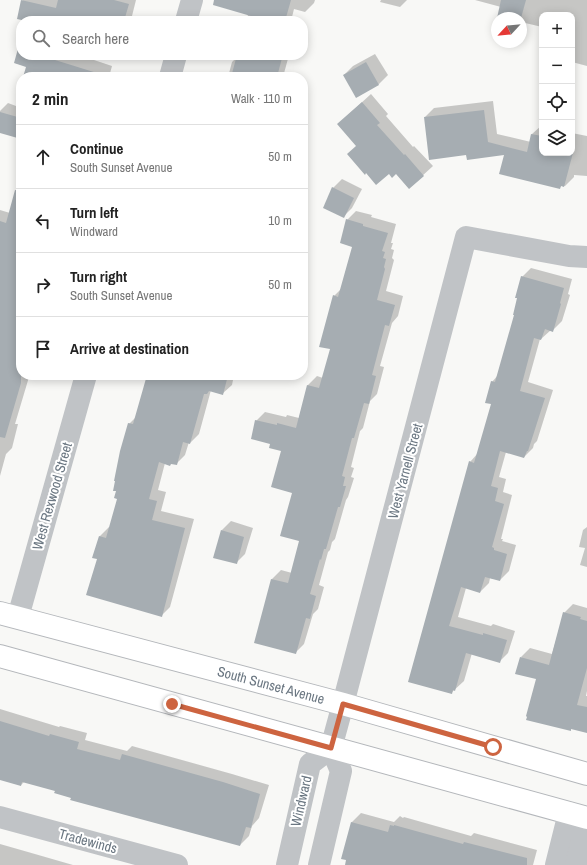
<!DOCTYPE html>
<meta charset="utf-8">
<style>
body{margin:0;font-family:"Archivo Narrow",sans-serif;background:#f2f2f2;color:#222}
.controls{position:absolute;right:12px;top:12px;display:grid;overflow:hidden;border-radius:8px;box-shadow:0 2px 10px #0003}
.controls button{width:36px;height:36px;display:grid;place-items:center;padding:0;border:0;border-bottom:1px solid #e0e0e0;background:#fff;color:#222;font:20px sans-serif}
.compass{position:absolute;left:491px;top:12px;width:36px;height:36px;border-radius:50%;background:#fff;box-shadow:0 2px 10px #0003;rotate:244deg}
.stop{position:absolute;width:12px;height:12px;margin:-9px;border:3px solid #cd6440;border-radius:50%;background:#fff}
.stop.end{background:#cd6440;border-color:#fff;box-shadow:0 1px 4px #0008}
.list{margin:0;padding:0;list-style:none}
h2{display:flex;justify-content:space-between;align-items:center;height:52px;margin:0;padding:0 16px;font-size:17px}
h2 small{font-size:13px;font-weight:400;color:#767676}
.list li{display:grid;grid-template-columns:26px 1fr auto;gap:12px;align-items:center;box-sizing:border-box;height:64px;padding:0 16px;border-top:1px solid #e0e0e0}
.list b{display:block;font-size:15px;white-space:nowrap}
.list p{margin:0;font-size:13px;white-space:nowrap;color:#767676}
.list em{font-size:13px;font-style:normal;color:#767676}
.icon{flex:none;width:22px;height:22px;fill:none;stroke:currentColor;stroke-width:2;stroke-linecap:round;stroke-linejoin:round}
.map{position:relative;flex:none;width:587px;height:865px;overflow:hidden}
.search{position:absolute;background:#fff;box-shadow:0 2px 10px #0003;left:16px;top:16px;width:292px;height:44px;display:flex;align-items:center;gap:10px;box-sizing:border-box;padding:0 14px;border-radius:16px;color:#767676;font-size:15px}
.panel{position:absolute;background:#fff;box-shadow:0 2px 10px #0003;left:16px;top:72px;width:292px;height:308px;border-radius:16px}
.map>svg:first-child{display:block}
</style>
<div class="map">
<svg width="587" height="865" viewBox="0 0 587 865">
<rect width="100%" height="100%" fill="#f8f8f6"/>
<g fill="#0003">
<polygon points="23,0 136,0 132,16 126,21 27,21 22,1"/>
<polygon points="247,0 315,0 314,3 305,12 294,9 291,21 247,21 248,14"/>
<polygon points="381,0 407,0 400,7 380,2"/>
<polygon points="475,0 587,0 587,66 572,62 572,15 542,15 542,27 521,22 521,18 508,18 501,7"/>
<polygon points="21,42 21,55 96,55 94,60 112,66 109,77 24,77 27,66 15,63"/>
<polygon points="375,54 388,75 379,84 357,97 344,75 353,66"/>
<polygon points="238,55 289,55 283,77 228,77 232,62 237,57"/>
<polygon points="21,88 21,138 0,132 0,111 8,103 16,106"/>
<polygon points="371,94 388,114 386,116 413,147 414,146 433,166 409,188 396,172 357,145 348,115"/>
<polygon points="493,101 497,134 531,142 532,134 542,125 542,153 572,153 572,133 587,136 587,176 574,175 574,177 565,186 561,186 560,187 505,154 467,154 425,117 434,108"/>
<polygon points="21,174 21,375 31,375 29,377 15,424 18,424 12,448 6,454 0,476 0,210 10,213"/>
<polygon points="342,179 362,189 352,208 343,217 333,188"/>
<polygon points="356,211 372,215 371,217 396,224 391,243 393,243 391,249 394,250 392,258 394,260 386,291 403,296 398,316 392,323 380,366 384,367 377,394 370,401 363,428 360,431 351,467 354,468 351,477 354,478 348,497 346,500 335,539 332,542 330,550 328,552 319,585 324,587 318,609 313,614 304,644 295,653 272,579 281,570 292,573 301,541 294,492 282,450 271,443 256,421 265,412 286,417 287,415 299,418 308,385 317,376 323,378 331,349 334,296 341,289 353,246 347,220"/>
<polygon points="531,268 572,279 568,294 570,295 562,321 553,330 551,330 541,339 540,339 528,382 553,390 537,441 534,444 533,448 524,457 506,452 499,477 506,479 503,492 512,495 501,539 503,539 502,541 516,545 509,571 500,580 490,578 489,583 480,592 466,588 458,617 491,626 493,624 515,631 508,653 499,662 472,653 464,681 451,693 409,681 470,462 478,453 492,404 492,382 498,375 515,314 522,277"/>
<polygon points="148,375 234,375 232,385 222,394 211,390 199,434 190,443 189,442 185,455 176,464 172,463 165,463 158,490 166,492 161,511 194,519 170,607 161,616 98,558 100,536 109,527 110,528 118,498 129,424 136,417"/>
<polygon points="231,521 253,528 245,554 236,563 222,530"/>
<polygon points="587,527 587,567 580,565 585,548 579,547 583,530"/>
<polygon points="573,604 587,608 587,691 586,696 587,696 587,732 572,728 570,730 537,678 521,657 530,648 552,654 564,613"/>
<polygon points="0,709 59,727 60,726 87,733 85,740 127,751 132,746 232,774 269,785 259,818 252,826 249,836 240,845 72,797 56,790 25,781 21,785 0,779"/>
<polygon points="361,813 394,822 400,816 403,818 404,817 471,836 474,833 537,850 533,865 346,865 352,822"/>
<polygon points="0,844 28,852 73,865 0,865"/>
</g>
<g fill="#a6adb2">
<polygon points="21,0 56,8 58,0 114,0 129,4 124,21 26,21 17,19"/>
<polygon points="214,0 291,0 285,21 268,21 213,5"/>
<polygon points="501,0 526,0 521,18 497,18"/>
<polygon points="21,38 21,55 57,55 55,60 97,73 96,77 23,77 26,67 14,63"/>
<polygon points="237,55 273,55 282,58 277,77 231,77"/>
<polygon points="366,62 379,85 356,98 343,75"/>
<polygon points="362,102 380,123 377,125 404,155 405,154 424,176 409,189 396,174 392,178 389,174 376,185 366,173 365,175 347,154 356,146 337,124"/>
<polygon points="484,110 488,142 527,152 531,134 542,136 542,153 572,153 572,144 575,145 564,187 561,186 560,189 499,174 504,155 467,160 466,155 429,160 424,117"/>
<polygon points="0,112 21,118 21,139 0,133"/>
<polygon points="332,187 354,198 344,218 323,208"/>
<polygon points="15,190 21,191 21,383 5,438 0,437 0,221 6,223"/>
<polygon points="346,219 363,224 363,226 388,233 382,251 385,252 383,258 386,259 384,267 385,269 377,300 395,305 389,326 385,325 372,375 376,376 369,404 364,403 354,438 352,438 342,476 345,477 343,486 346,486 340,507 338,507 326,549 324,549 321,560 320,559 310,594 316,596 310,619 306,618 296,654 254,643 271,579 288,583 299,541 280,536 292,493 271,487 281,451 269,448 270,444 251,439 255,420 277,425 277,423 296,428 307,385 319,388 330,349 319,347 333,295 338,297 352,247 340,243"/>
<polygon points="521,276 564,288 560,303 561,304 553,332 545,329 541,340 534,338 520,391 545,398 528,451 527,451 524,458 500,451 491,486 498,488 495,501 504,504 492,547 494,548 494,550 507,554 500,581 485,577 480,593 461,587 449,626 483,635 483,633 507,640 500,663 466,653 455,691 453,690 452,694 408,682 469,461 474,463 491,404 485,403 491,381 495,382 514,315 513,315 517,298 515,298"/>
<polygon points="147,375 228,375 223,395 209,391 207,394 204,394 190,444 183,442 177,465 171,464 170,466 159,462 149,499 157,501 152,520 185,528 162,617 86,595 97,559 92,558 99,536 106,538 117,499 114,498 116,491 113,491 115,481 114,481 120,451 128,423 133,424"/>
<polygon points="221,530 244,537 237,564 213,558"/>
<polygon points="563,612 581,617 580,619 587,621 587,668 577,705 587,707 587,733 571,729 571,731 526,720 527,717 526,716 536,679 515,674 520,657 549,665"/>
<polygon points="0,721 49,736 50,734 79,742 77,749 120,760 122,754 223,782 260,794 251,828 246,827 240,846 70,800 71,798 54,793 55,791 22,782 21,786 0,780"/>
<polygon points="351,822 388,832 390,825 394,826 394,825 463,844 464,842 527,858 527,865 345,865 346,860 341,859"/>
</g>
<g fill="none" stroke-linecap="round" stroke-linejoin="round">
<g stroke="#b4b7bb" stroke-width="24">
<g id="primary">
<polyline points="0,613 343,704 587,774"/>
<polyline points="0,656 587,818"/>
</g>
</g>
<g stroke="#c0c3c6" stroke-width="22">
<polyline points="186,21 192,0"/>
<polyline points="170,77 176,55"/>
<polyline points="18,617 86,375"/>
<polyline points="0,817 177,865"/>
<polyline points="287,865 310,764 331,748 343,704 466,237 569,256 587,257"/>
<polyline points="319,865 341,771 331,748"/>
<polyline points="556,865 569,813"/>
<polyline points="576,865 587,820"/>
</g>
<use href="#primary" stroke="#fff" stroke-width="22"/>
</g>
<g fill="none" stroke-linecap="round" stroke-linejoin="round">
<polyline stroke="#cd6440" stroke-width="5" points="172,704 331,748 343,704 493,747"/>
</g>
<g text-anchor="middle" stroke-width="4" stroke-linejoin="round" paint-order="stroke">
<g font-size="14" fill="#6b7782" stroke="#fff">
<text transform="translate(405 471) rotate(-75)" y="5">West Yarnell Street</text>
<text transform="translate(52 496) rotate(-74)" y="5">West Rexwood Street</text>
<text transform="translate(271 685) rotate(15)" y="5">South Sunset Avenue</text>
<text transform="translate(301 801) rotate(-77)" y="5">Windward</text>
<text transform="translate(88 841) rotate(15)" y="5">Tradewinds</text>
</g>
</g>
</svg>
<div class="controls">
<button>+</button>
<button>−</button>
<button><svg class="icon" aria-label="locate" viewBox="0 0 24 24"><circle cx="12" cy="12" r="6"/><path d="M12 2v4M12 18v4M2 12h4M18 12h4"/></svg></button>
<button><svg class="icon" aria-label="layers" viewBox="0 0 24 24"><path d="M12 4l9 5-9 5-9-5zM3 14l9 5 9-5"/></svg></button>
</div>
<svg class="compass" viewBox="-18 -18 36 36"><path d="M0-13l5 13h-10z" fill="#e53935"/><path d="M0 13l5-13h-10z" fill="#767676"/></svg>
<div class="stop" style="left:493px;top:747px"></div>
<div class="stop end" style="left:172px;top:704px"></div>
<div class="search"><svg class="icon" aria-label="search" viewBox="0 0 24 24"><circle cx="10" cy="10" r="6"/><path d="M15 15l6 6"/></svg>Search here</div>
<section class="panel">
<h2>2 min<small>Walk · 110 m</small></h2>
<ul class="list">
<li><svg class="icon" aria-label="ahead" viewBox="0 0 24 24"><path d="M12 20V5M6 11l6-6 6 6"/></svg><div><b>Continue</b><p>South Sunset Avenue</p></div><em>50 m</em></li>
<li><svg class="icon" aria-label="left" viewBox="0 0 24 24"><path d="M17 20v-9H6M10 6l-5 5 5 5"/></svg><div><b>Turn left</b><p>Windward</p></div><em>10 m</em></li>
<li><svg class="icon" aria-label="right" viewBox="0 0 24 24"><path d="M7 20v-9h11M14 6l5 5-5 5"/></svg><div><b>Turn right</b><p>South Sunset Avenue</p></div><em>50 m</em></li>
<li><svg class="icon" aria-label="arrive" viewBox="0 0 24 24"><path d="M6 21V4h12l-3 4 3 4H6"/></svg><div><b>Arrive at destination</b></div></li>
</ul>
</section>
</div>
